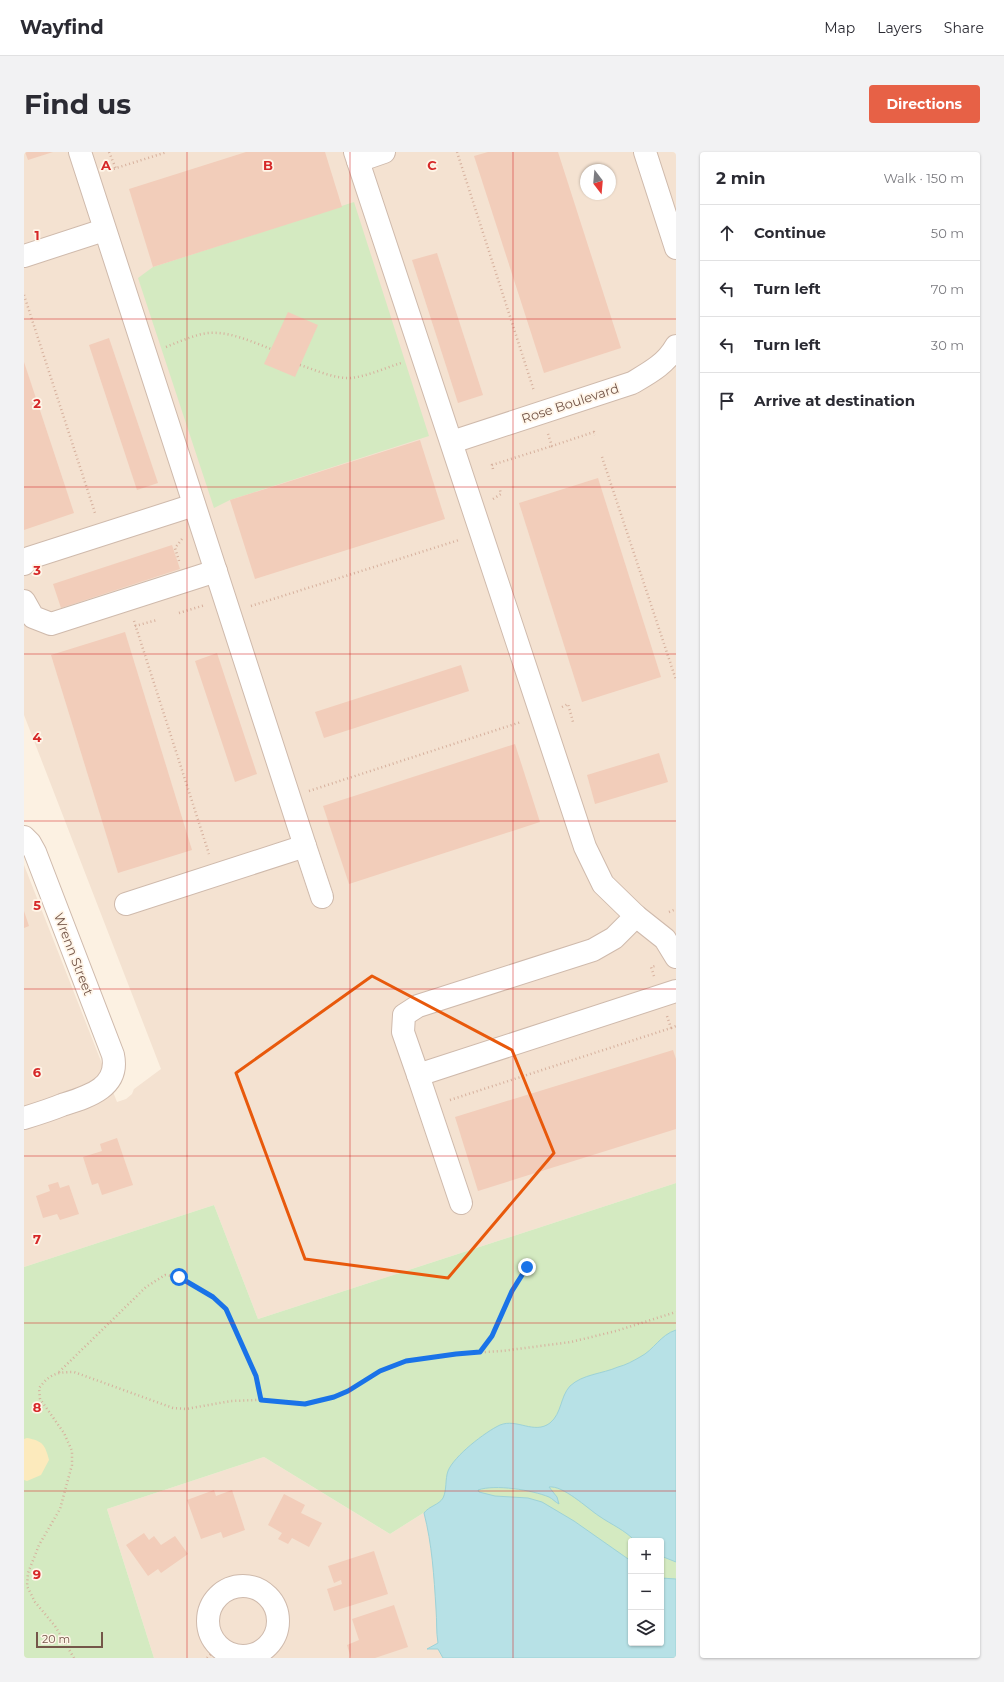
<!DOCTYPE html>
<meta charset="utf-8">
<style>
body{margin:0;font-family:Montserrat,sans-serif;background:#f2f2f3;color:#2b2b33}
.controls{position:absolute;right:12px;bottom:12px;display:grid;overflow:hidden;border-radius:4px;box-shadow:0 1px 3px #0004}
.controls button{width:36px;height:36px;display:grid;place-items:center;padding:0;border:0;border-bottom:1px solid #e1e1e2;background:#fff;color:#2b2b33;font:20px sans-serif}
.compass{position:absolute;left:556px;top:12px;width:36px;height:36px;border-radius:50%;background:#fff;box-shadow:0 1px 3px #0004;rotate:164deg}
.scale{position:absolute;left:12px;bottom:10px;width:67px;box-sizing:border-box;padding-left:4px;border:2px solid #745649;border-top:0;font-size:11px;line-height:14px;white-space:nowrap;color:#745649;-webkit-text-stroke:3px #fff5e8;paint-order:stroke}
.stop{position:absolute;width:12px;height:12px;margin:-9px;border:3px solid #1a73e8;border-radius:50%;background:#fff}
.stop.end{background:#1a73e8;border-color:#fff;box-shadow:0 1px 4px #0008}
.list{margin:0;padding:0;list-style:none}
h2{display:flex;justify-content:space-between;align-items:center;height:52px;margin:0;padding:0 16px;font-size:17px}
h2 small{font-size:13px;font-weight:400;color:#7c7c81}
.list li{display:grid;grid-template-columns:26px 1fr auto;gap:12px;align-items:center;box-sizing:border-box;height:56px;padding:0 16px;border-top:1px solid #e1e1e2}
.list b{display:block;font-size:15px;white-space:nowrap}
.list em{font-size:13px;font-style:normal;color:#7c7c81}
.icon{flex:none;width:22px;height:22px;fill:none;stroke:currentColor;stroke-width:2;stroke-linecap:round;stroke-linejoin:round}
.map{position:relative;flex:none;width:652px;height:1506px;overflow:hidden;border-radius:4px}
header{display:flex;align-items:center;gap:24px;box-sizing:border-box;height:56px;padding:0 20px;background:#fff;border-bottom:1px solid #e1e1e2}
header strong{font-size:19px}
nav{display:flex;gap:22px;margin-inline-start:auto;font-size:14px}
.intro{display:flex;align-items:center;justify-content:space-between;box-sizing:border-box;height:96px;padding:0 24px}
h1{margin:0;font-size:28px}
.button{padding:10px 18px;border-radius:4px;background:#e76146;color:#fff;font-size:14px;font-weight:700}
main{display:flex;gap:24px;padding:0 24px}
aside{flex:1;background:#fff;border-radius:4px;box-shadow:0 1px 3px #0004}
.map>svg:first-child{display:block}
</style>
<header>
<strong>Wayfind</strong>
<nav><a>Map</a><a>Layers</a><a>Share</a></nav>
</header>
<div class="intro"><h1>Find us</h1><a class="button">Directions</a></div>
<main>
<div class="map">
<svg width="652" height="1506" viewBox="0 0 652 1506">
<rect width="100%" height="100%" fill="#fcf1e2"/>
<g fill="#f4e2d1" fill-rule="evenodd">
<path d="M 0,0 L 652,0 L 652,1031 L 234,1167 L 190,1053 L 0,1115 L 0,713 L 93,950 L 102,947 L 108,942 L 110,937 L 137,917 L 0,563 ZM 562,18 L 586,18 L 586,42 L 562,42 Z"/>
<polygon points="240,1305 366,1382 431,1341 607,1491 637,1491 652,1506 130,1506 83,1357"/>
</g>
<g fill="#d4eac1">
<polygon points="330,50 405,284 206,348 190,356 114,126 129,115"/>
<polygon points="652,1031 652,1434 637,1437 637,1389 607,1389 607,1421 431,1341 366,1382 240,1305 83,1357 130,1506 0,1506 0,1115 190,1053 234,1167"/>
</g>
<path fill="#fceabc" d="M 3,1286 C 19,1289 21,1293 25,1308 L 17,1323 L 3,1329 L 0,1328 L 0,1287 Z"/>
<path fill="#b7e1e6" stroke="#9dd2d7" d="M 652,1178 L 652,1410 L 637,1404 L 637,1389 L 611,1389 C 601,1378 588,1373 575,1364 C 563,1356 539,1333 525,1335 L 533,1345 L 535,1352 C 531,1350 529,1347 525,1345 C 508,1338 471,1332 454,1338 L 455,1340 L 471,1344 L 504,1346 L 518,1350 L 550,1369 L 607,1409 L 607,1491 L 637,1491 L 637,1426 L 652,1427 L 652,1506 L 419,1506 L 414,1497 L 403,1497 L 414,1491 C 412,1480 413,1468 412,1457 C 410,1424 408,1392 400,1361 C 405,1354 415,1353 419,1346 C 423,1338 421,1327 424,1319 C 430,1304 461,1280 476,1273 C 493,1266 510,1283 526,1271 C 538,1261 536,1245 546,1234 C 559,1222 578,1222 594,1215 C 602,1213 609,1209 616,1205 C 630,1198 636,1183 652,1178 Z"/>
<g fill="#f2cdba">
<polygon points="1,0 29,0 4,8"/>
<polygon points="222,0 301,0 318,55 129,115 105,37"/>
<polygon points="464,0 534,0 597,196 520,221 450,4"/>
<polygon points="413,101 459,243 434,251 388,108"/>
<polygon points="264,160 294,173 271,225 240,212"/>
<polygon points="85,186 134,331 113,338 65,193"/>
<polygon points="0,210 50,361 0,378"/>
<polygon points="396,288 421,367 231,427 206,348"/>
<polygon points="574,326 637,525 558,550 495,351"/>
<polygon points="148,393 156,417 37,456 29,432"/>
<polygon points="101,480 168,698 94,721 27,503"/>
<polygon points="193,501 233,622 211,630 171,509"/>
<polygon points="437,513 445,539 300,586 291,560"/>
<polygon points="491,592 516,670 325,732 299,654"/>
<polygon points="635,601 644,630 571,652 563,623"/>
<polygon points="0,759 5,774 0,776"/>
<polygon points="649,898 652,907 652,977 454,1039 431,965"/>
<polygon points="93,986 109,1033 78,1043 74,1031 68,1033 59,1005 78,999 76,992"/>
<polygon points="34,1030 36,1036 45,1033 55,1062 36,1068 33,1062 19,1066 12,1044 26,1039 24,1033"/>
<polygon points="190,1338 192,1344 208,1338 221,1378 199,1386 197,1380 177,1387 163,1348"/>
<polygon points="260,1342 281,1353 277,1361 298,1371 285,1395 268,1386 264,1392 254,1387 258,1381 244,1373"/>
<polygon points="120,1381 125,1388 130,1384 137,1393 151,1384 164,1402 137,1421 134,1417 124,1424 102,1393"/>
<polygon points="350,1399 364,1442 310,1459 303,1437 318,1432 317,1428 310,1431 304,1414"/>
<polygon points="370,1453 384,1495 351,1506 327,1506 323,1493 335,1488 328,1467"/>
</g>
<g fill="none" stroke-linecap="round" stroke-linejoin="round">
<g stroke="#cfbaac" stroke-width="24">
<g id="minor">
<polyline points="56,0 281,694 102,752"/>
<polyline points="331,0 561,695 579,732 612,764 641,787 652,805"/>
<polyline points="621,0 652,96"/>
<polyline points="334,9 360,0"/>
<polyline points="0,104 80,78"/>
<path d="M 428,290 L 608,231 C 625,221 642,212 652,194"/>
<polyline points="0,412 5,406 170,353"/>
<polyline points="0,449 9,465 27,472 192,419"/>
<path d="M 0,685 L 6,691 L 11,700 L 89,903 C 96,936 63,945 38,953 C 26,958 13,962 0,966"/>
<polyline points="281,694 298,745"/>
<polyline points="612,764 590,786 569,798 394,854 380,863 379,880 394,923 652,839"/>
<polyline points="394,923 437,1051"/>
<circle cx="219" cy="1469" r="35"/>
</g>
</g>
<g stroke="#d6b09d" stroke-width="2.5" stroke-dasharray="1 3" stroke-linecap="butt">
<polyline points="85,0 92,17"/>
<polyline points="433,0 510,239"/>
<polyline points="86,18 143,0"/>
<polyline points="0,143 71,361"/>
<path d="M 142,195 C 154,190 166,185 178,182 C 201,177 226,189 247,197"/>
<path d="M 276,213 C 292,218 310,227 327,226 C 344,224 361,216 377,211"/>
<polyline points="524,282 528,294 570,280 571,283"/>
<polyline points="578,305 652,528"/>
<polyline points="469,317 468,313 528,294"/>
<polyline points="469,347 477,342 476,338"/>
<polyline points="155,409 151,396 158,387"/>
<polyline points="227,454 435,388"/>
<polyline points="155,461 181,453"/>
<polyline points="110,469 185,702"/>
<polyline points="111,474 133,468"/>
<polyline points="538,555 544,552 549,570"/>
<polyline points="285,639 497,570"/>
<polyline points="645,760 652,757"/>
<polyline points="630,824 627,815 631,814"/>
<polyline points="647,876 652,874"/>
<polyline points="426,948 647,876 643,864"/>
<polyline points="457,1200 468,1184 489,1139 503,1115"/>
<polyline points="35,1220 122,1135 141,1123 155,1125 189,1145 202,1157 232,1224 237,1248"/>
<path d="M 50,1506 L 31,1474 L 11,1450 L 3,1434 L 4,1421 L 15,1393 L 36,1357 L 48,1313 L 48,1299 L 40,1281 L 16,1247 L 15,1236 C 26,1222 32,1220 50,1220 L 149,1256 L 162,1257 L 207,1249 L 233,1248 L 281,1252 L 310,1245 L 325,1239 L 356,1219 L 382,1209 L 432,1202 L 478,1199 L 547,1190 L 592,1179 L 652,1160"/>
<polyline points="183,1506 195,1494"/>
</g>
<use href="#minor" stroke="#fff" stroke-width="22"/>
</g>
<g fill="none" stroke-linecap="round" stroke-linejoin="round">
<polyline stroke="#1a73e8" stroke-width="5" points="155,1125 189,1145 202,1157 232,1224 237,1248 281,1252 310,1245 324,1239 356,1219 382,1209 432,1202 456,1200 468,1184 488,1139 503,1115"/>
</g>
<path fill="none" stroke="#e8590c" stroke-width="3" stroke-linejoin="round" d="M 348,824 L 488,898 L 530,1001 L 424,1126 L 281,1107 L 212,921 Z"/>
<path fill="none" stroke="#d62828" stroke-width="1" stroke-opacity="0.55" d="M 163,0 L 163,1506M 326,0 L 326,1506M 489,0 L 489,1506M 0,167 L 652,167M 0,335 L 652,335M 0,502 L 652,502M 0,669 L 652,669M 0,837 L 652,837M 0,1004 L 652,1004M 0,1171 L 652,1171M 0,1339 L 652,1339"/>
<g text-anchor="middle" stroke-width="3.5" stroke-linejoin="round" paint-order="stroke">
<g font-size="13" fill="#745649" stroke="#fff5e8">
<text transform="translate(546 251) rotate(-18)" y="5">Rose Boulevard</text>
<text transform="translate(50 802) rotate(69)" y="5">Wrenn Street</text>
</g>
</g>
<g font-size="13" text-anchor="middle" font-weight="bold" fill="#d62828" stroke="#fff5e8" stroke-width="3.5" stroke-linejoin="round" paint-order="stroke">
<text x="82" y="18">A</text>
<text x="244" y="18">B</text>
<text x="408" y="18">C</text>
<text x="13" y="88">1</text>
<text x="13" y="256">2</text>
<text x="13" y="423">3</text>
<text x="13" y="590">4</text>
<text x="13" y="758">5</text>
<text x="13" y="925">6</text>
<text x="13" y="1092">7</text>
<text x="13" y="1260">8</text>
<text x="13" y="1427">9</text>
</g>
</svg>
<div class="controls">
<button>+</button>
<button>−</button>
<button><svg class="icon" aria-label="layers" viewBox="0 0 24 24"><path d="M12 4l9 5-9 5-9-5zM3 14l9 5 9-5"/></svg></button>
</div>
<svg class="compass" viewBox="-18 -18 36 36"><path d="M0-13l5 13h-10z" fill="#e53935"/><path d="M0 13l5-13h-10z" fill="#7c7c81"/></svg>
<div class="scale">20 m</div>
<div class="stop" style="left:155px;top:1125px"></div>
<div class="stop end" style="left:503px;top:1115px"></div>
</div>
<aside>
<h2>2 min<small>Walk · 150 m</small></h2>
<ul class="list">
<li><svg class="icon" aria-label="ahead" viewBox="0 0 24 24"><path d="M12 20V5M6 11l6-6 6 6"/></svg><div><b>Continue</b></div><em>50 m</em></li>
<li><svg class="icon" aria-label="left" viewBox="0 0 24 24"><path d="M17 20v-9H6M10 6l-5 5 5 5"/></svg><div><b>Turn left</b></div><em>70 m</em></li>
<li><svg class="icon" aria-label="left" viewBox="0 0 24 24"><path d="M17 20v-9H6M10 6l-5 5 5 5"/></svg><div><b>Turn left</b></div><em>30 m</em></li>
<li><svg class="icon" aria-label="arrive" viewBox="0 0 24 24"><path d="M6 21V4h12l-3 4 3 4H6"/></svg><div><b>Arrive at destination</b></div></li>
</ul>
</aside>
</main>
